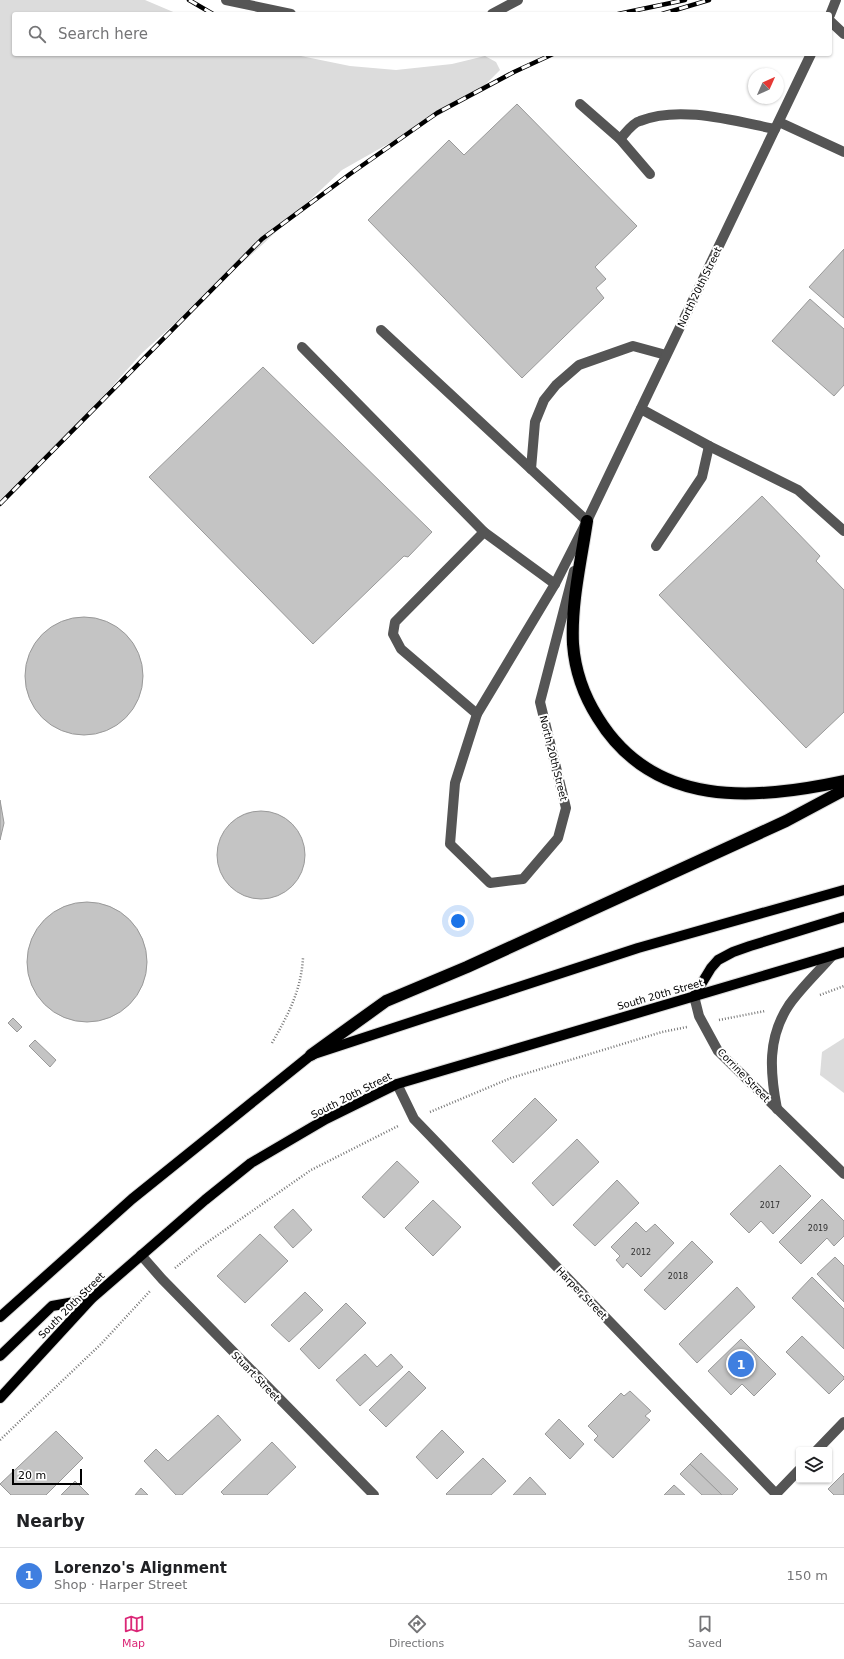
<!DOCTYPE html>
<meta charset="utf-8">
<style>
body{margin:0;font-family:"DejaVu Sans",sans-serif;background:#f6f6f6;color:#202124}
.controls{position:absolute;right:12px;bottom:12px;display:grid;overflow:hidden;border-radius:4px;box-shadow:0 1px 3px #0004}
.controls button{width:36px;height:36px;display:grid;place-items:center;padding:0;border:0;border-bottom:1px solid #e0e0e0;background:#fff;color:#202124;font:20px sans-serif}
.compass{position:absolute;left:748px;top:68px;width:36px;height:36px;border-radius:50%;background:#fff;box-shadow:0 1px 3px #0004;rotate:45deg}
.scale{position:absolute;left:12px;bottom:10px;width:70px;box-sizing:border-box;padding-left:4px;border:2px solid #000;border-top:0;font-size:11px;line-height:14px;white-space:nowrap;color:#000;-webkit-text-stroke:3px #fff;paint-order:stroke}
.you{position:absolute;left:458px;top:921px;width:14px;height:14px;margin:-10px;border:3px solid #fff;border-radius:50%;background:#1a73e8;box-shadow:0 0 0 6px #1a73e833}
.badge{display:grid;place-items:center;width:26px;height:26px;border-radius:50%;background:#db2777;color:#fff;font-size:13px;font-weight:700}
.pin{position:absolute;translate:-50% -50%;border:2px solid #fff;box-shadow:0 1px 4px #0006}
.list{margin:0;padding:0;list-style:none}
h2{display:flex;justify-content:space-between;align-items:center;height:52px;margin:0;padding:0 16px;font-size:17px}
h2 small{font-size:13px;font-weight:400;color:#757577}
.list li{display:grid;grid-template-columns:26px 1fr auto;gap:12px;align-items:center;box-sizing:border-box;height:56px;padding:0 16px;border-top:1px solid #e0e0e0}
.list b{display:block;font-size:15px;white-space:nowrap}
.list p{margin:0;font-size:13px;white-space:nowrap;color:#757577}
.list em{font-size:13px;font-style:normal;color:#757577}
.icon{flex:none;width:22px;height:22px;fill:none;stroke:currentColor;stroke-width:2;stroke-linecap:round;stroke-linejoin:round}
.map{position:relative;flex:none;width:844px;height:1495px;overflow:hidden}
.search{position:absolute;background:#fff;box-shadow:0 1px 3px #0004;left:12px;right:12px;top:12px;height:44px;display:flex;align-items:center;gap:10px;box-sizing:border-box;padding:0 14px;border-radius:4px;color:#757577;font-size:15px}
.sheet{height:108px;background:#fff}
nav{display:flex;justify-content:space-around;align-items:center;box-sizing:border-box;height:56px;border-top:1px solid #e0e0e0;background:#fff;font-size:11px;color:#757577}
nav a{display:grid;justify-items:center;gap:2px}
nav .on{color:#db2777}
.map>svg:first-child{display:block}
</style>
<div class="map">
<svg width="844" height="1495" viewBox="0 0 844 1495">
<rect width="100%" height="100%" fill="#fff"/>
<g fill="#dcdcdc">
<polygon points="0,0 145,0 178,14 14,14 14,54 291,54 350,66 396,70 452,64 485,56 496,62 500,70 485,85 448,110 342,170 262,245 142,353 64,440 0,503"/>
<polygon points="844,1038 844,1093 820,1075 822,1052"/>
</g>
<g fill="#c4c4c4" stroke="#999">
<polygon points="517,104 637,226 595,267 606,279 596,288 604,298 522,378 368,220 449,140 464,155"/>
<polygon points="844,249 844,318 809,287"/>
<polygon points="810,299 844,329 844,385 834,396 772,341"/>
<polygon points="263,367 432,532 408,557 404,556 313,644 149,477"/>
<polygon points="762,496 820,556 816,561 844,590 844,712 806,748 659,595"/>
<circle cx="84" cy="676" r="59"/>
<polygon points="0,800 4,823 0,840"/>
<circle cx="261" cy="855" r="44"/>
<circle cx="87" cy="962" r="60"/>
<polygon points="13,1018 22,1027 17,1032 8,1023"/>
<polygon points="35,1040 56,1060 50,1067 29,1046"/>
<polygon points="535,1098 557,1120 513,1163 492,1141"/>
<polygon points="577,1139 599,1162 553,1206 532,1183"/>
<polygon points="397,1161 419,1182 384,1218 362,1197"/>
<polygon points="780,1165 811,1196 773,1234 761,1221 749,1233 730,1214"/>
<polygon points="617,1180 639,1203 595,1246 573,1225"/>
<polygon points="822,1199 844,1221 844,1236 834,1246 827,1238 801,1264 779,1242"/>
<polygon points="433,1200 461,1227 433,1256 405,1228"/>
<polygon points="293,1209 312,1230 293,1248 274,1227"/>
<polygon points="636,1222 646,1232 655,1224 674,1243 641,1277 627,1263 623,1268 616,1260 620,1256 611,1247"/>
<polygon points="260,1234 288,1261 245,1303 217,1276"/>
<polygon points="692,1241 713,1262 665,1310 644,1290"/>
<polygon points="835,1257 844,1266 844,1302 817,1274"/>
<polygon points="812,1277 844,1309 844,1349 792,1298"/>
<polygon points="737,1287 755,1307 697,1363 679,1344"/>
<polygon points="305,1292 323,1310 289,1342 271,1325"/>
<polygon points="346,1303 366,1323 319,1369 300,1349"/>
<polygon points="802,1336 844,1377 844,1379 829,1394 786,1352"/>
<polygon points="741,1339 776,1374 754,1396 742,1384 731,1395 708,1371"/>
<polygon points="365,1354 377,1367 391,1354 403,1367 360,1406 336,1380"/>
<polygon points="409,1371 426,1388 386,1427 369,1410"/>
<polygon points="630,1391 651,1411 645,1416 650,1420 613,1458 594,1440 598,1436 588,1426 621,1393 624,1396"/>
<polygon points="218,1415 241,1440 182,1495 176,1495 144,1461 156,1449 168,1461"/>
<polygon points="559,1419 584,1444 570,1459 545,1434"/>
<polygon points="442,1430 464,1452 437,1479 416,1457"/>
<polygon points="56,1431 83,1458 46,1495 11,1495 0,1484"/>
<polygon points="272,1442 296,1467 267,1495 224,1495 221,1492"/>
<polygon points="701,1453 738,1489 732,1495 722,1495 690,1464"/>
<polygon points="483,1458 506,1481 491,1495 447,1495 446,1494"/>
<polygon points="690,1464 722,1495 702,1495 680,1474"/>
<polygon points="844,1473 844,1495 834,1495 828,1489"/>
<polygon points="530,1477 546,1494 545,1495 513,1495"/>
<polygon points="75,1481 89,1495 61,1495"/>
<polygon points="674,1485 685,1495 664,1495"/>
<polygon points="141,1488 148,1495 135,1495"/>
</g>
<g fill="none" stroke-linecap="round" stroke-linejoin="round">
<g stroke="#dbdbdb" stroke-width="12">
<g id="major">
<polyline points="694,996 711,968 718,960 733,952 750,946 844,917"/>
<polyline points="0,1317 132,1199 311,1055 638,948 844,890"/>
<polyline points="0,1356 52,1306 91,1299"/>
<polyline points="0,1398 91,1299 205,1200 251,1163 326,1119 397,1084 844,952"/>
</g>
</g>
<g stroke="#dbdbdb" stroke-width="14">
<g id="highway">
<path d="M 587,521 C 581,561 571,603 573,644 C 575,671 584,696 598,718 C 654,809 754,800 844,781"/>
<polyline points="311,1055 386,1001 467,967 786,821 844,790"/>
</g>
</g>
<g stroke="#777" stroke-width="2.5" stroke-dasharray="1 2" stroke-linecap="butt">
<polyline points="820,995 844,986"/>
<polyline points="719,1020 765,1011"/>
<path d="M 272,1043 C 288,1015 301,991 303,958"/>
<polyline points="430,1112 511,1078 662,1032 687,1027"/>
<polyline points="175,1268 202,1246 311,1170 398,1126"/>
<polyline points="0,1440 101,1344 151,1290"/>
</g>
<g stroke="#555" stroke-width="10">
<polyline points="226,0 291,14"/>
<polyline points="492,14 518,0"/>
<polyline points="830,15 836,0"/>
<polyline points="830,21 844,34"/>
<polyline points="580,104 620,139 650,174"/>
<polyline points="779,122 844,152"/>
<path d="M 620,139 C 625,134 632,123 640,121 C 680,105 734,121 775,129"/>
<polyline points="381,330 587,521"/>
<polyline points="302,347 484,532 555,584"/>
<polyline points="641,409 709,446 798,490 844,531"/>
<polyline points="531,469 535,422 544,400 556,385 579,365 633,346 666,355"/>
<polyline points="656,546 702,477 709,446"/>
<polyline points="574,571 540,702 566,808 558,838 523,879 490,883 450,844 455,783 477,714 555,584 587,521 811,54"/>
<polyline points="477,714 401,649 393,634 395,622 484,532"/>
<polyline points="694,996 699,1016 718,1051 844,1174"/>
<polyline points="397,1084 414,1119 777,1495"/>
<path d="M 777,1109 C 770,1072 767,1038 789,1005 C 801,988 818,972 832,956"/>
<polyline points="141,1255 162,1279 374,1495"/>
<polyline points="817,1450 844,1422"/>
<polyline points="775,1495 799,1470"/>
</g>
<use href="#major" stroke="#000" stroke-width="10"/>
<use href="#highway" stroke="#000" stroke-width="12"/>
<g stroke="#000" stroke-width="4.5">
<g id="rail">
<polyline points="189,0 213,14"/>
<polyline points="618,14 685,0"/>
<polyline points="662,14 709,0"/>
<polyline points="0,504 262,239 350,174 437,113 514,72 553,54"/>
</g>
</g>
<use href="#rail" stroke="#fff" stroke-width="3" stroke-dasharray="9" stroke-linecap="butt"/>
</g>
<g text-anchor="middle" stroke-width="4" stroke-linejoin="round" paint-order="stroke">
<g font-size="8" fill="#313131">
<text x="770" y="1208">2017</text>
<text x="818" y="1231">2019</text>
<text x="641" y="1255">2012</text>
<text x="678" y="1279">2018</text>
</g>
<g font-size="10" fill="#000" stroke="#fff">
<text transform="translate(699 287) rotate(-64)" y="4">North 20th Street</text>
<text transform="translate(554 758) rotate(76)" y="4">North 20th Street</text>
<text transform="translate(660 994) rotate(-16)" y="4">South 20th Street</text>
<text transform="translate(744 1075) rotate(46)" y="4">Corrine Street</text>
<text transform="translate(351 1095) rotate(-27)" y="4">South 20th Street</text>
<text transform="translate(582 1293) rotate(46)" y="4">Harper Street</text>
<text transform="translate(71 1305) rotate(-45)" y="4">South 20th Street</text>
<text transform="translate(256 1376) rotate(46)" y="4">Stuart Street</text>
</g>
</g>
</svg>
<div class="controls">
<button><svg class="icon" aria-label="layers" viewBox="0 0 24 24"><path d="M12 4l9 5-9 5-9-5zM3 14l9 5 9-5"/></svg></button>
</div>
<svg class="compass" viewBox="-18 -18 36 36"><path d="M0-13l5 13h-10z" fill="#e53935"/><path d="M0 13l5-13h-10z" fill="#757577"/></svg>
<div class="scale">20 m</div>
<div class="you"></div>
<div class="pin badge" style="left:741px;top:1364px;background:#3f7fe0">1</div>
<div class="search"><svg class="icon" aria-label="search" viewBox="0 0 24 24"><circle cx="10" cy="10" r="6"/><path d="M15 15l6 6"/></svg>Search here</div>
</div>
<section class="sheet">
<h2>Nearby<small></small></h2>
<ul class="list">
<li><span class="badge" style="background:#3f7fe0">1</span><div><b>Lorenzo's Alignment</b><p>Shop · Harper Street</p></div><em>150 m</em></li>
</ul>
</section>
<nav>
<a class="on"><svg class="icon" aria-label="map" viewBox="0 0 24 24"><path d="M3 6l6-2 6 2 6-2v14l-6 2-6-2-6 2zM9 4v14M15 6v14"/></svg>Map</a>
<a><svg class="icon" aria-label="directions" viewBox="0 0 24 24"><path d="M12 3l9 9-9 9-9-9zM9 14v-3h6M13 9l2 2-2 2"/></svg>Directions</a>
<a><svg class="icon" aria-label="saved" viewBox="0 0 24 24"><path d="M7 4h10v16l-5-4-5 4z"/></svg>Saved</a>
</nav>
